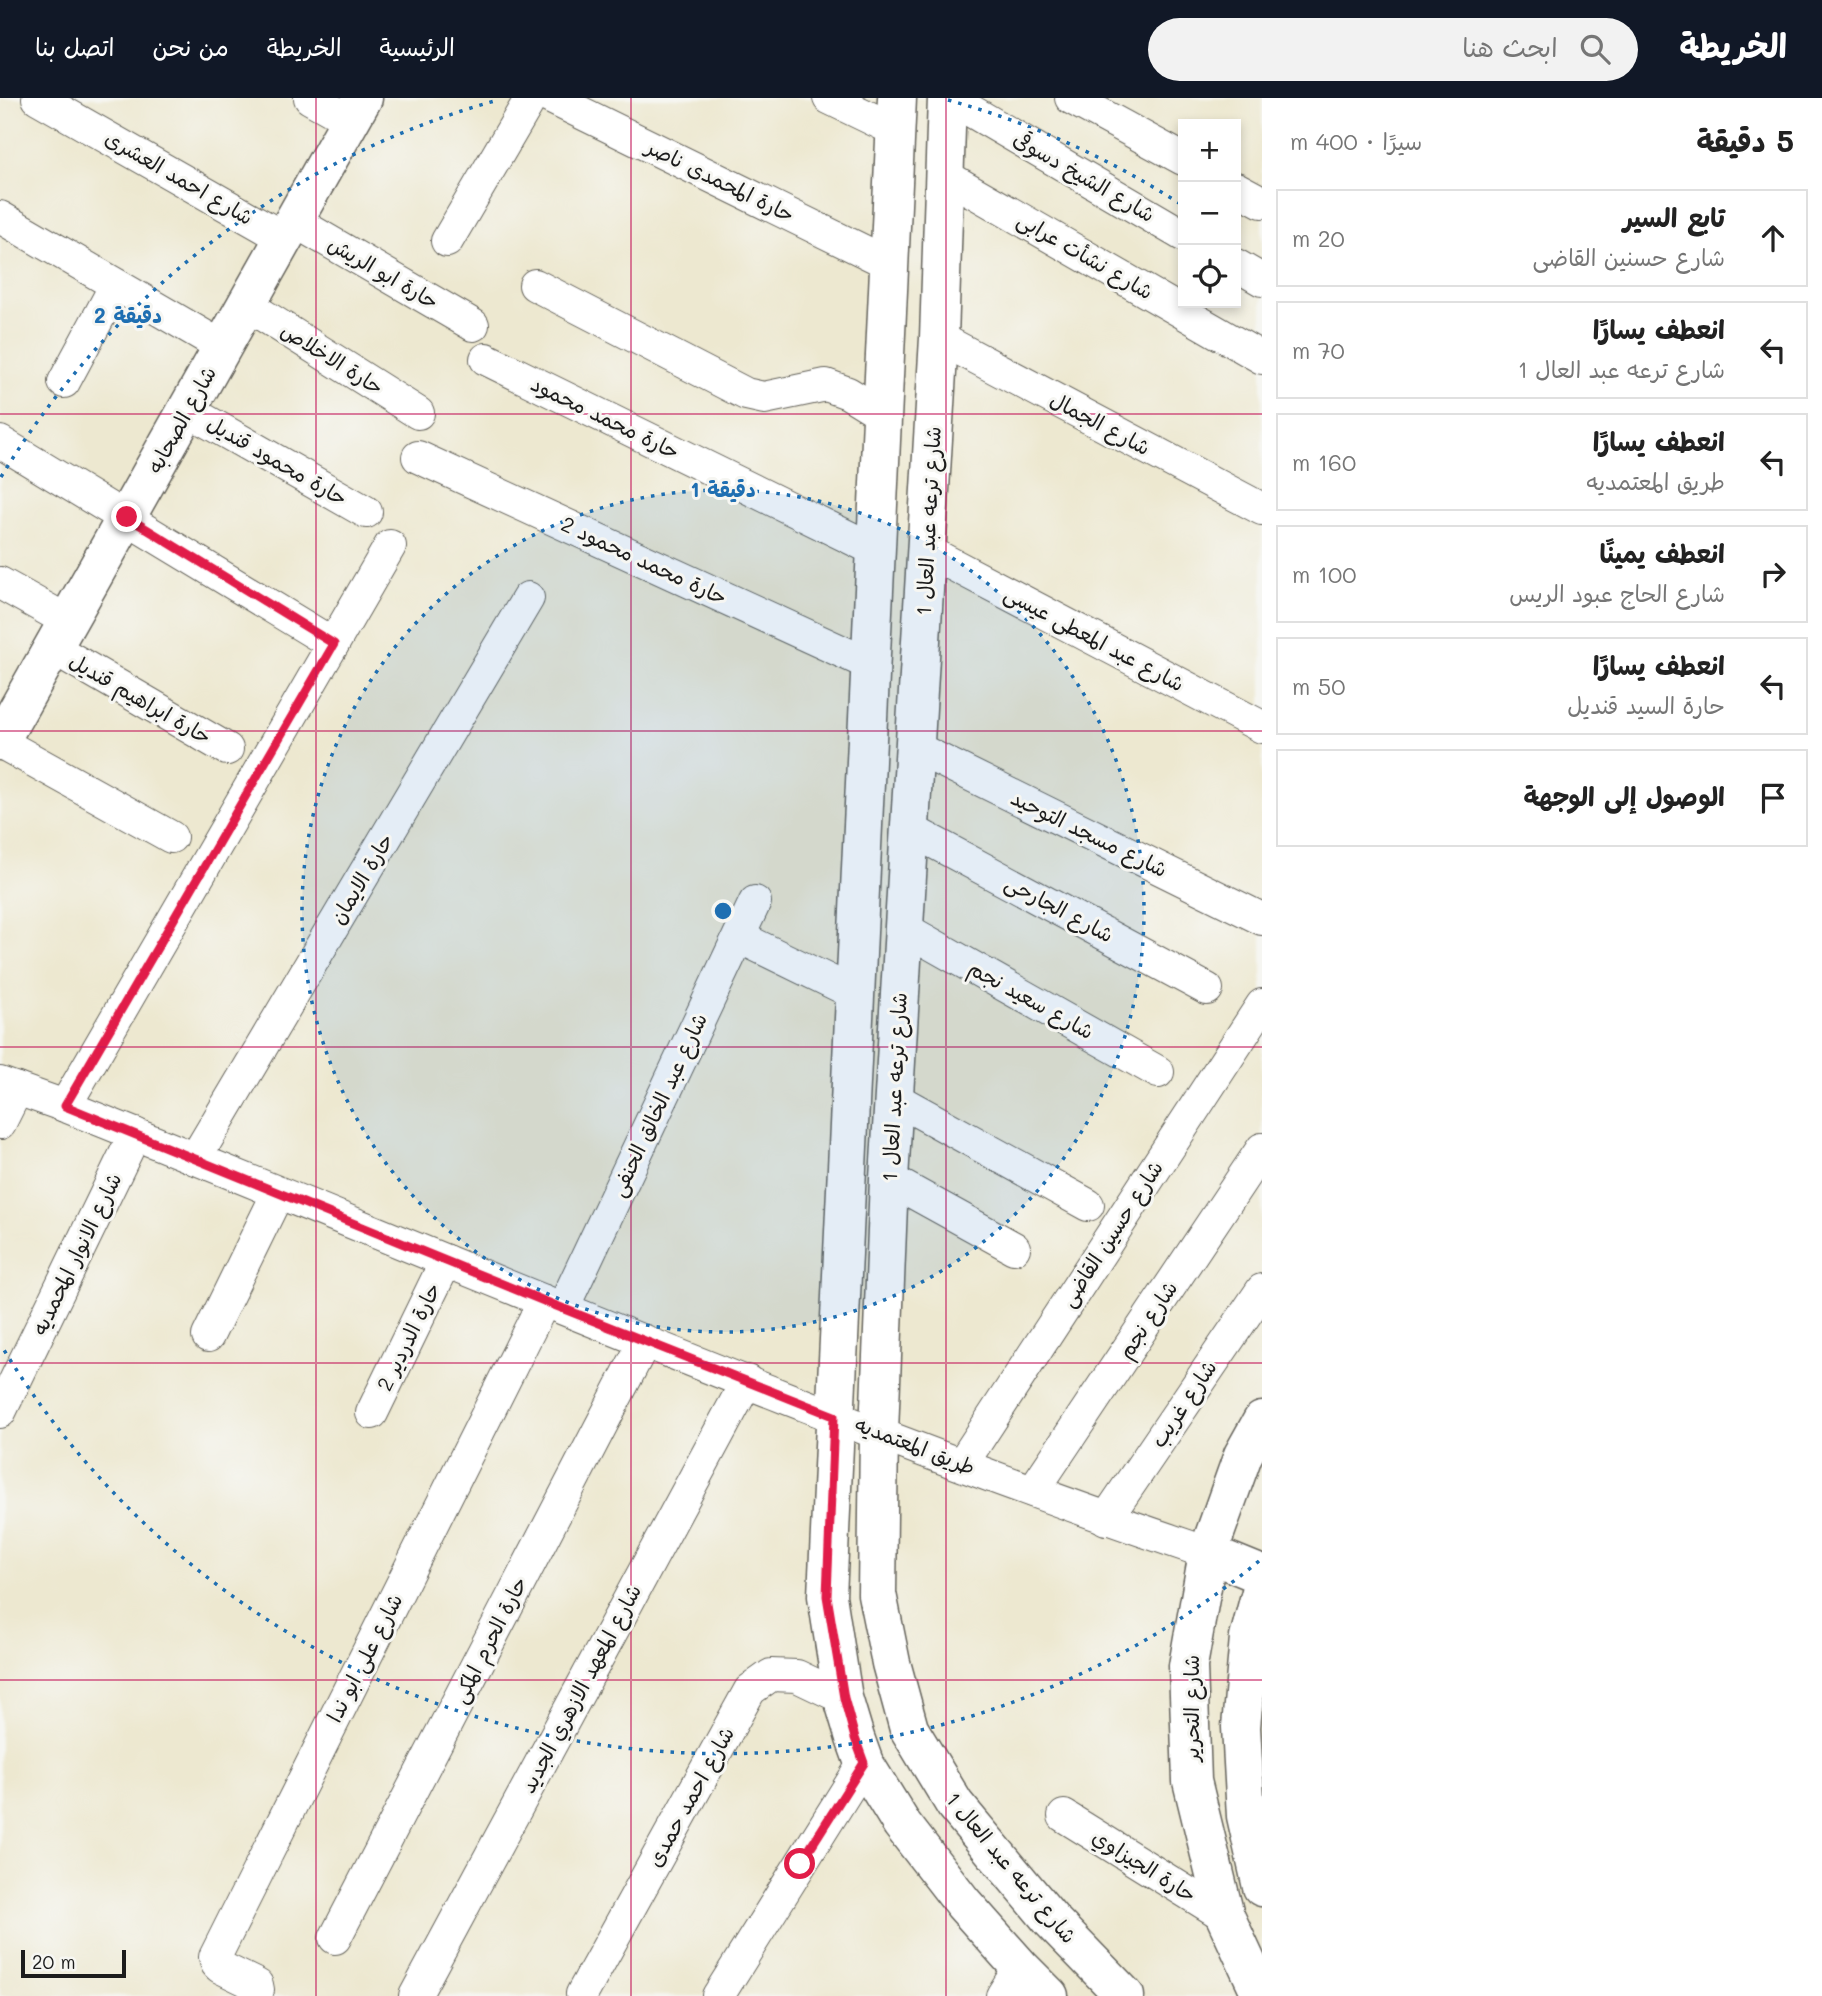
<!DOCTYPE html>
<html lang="ar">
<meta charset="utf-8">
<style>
body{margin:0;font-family:Mali,"Playpen Sans Arabic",sans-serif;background:#f2f2f2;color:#222;direction:rtl}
.controls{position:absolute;right:21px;top:21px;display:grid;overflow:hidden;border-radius:0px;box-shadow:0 4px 10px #0003}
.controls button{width:63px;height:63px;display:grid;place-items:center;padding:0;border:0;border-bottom:2px solid #e0e0e0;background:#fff;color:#222;font:35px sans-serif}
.scale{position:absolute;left:21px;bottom:18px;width:105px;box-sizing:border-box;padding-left:7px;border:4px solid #1c1c1c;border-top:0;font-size:19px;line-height:24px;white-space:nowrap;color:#1c1c1c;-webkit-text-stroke:5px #f6f6f2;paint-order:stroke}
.stop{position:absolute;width:21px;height:21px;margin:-16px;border:5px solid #e11d48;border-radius:50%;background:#fff}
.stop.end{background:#e11d48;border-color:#fff;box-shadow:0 2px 7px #0008}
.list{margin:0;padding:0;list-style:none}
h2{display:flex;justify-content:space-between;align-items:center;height:91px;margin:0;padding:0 28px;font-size:30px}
h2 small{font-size:23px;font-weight:400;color:#767676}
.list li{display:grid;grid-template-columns:46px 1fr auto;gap:21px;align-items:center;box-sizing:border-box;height:98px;margin:0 14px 14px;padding:0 14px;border:2px solid #e0e0e0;border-radius:0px}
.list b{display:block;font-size:26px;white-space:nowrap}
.list p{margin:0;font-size:23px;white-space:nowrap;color:#767676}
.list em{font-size:23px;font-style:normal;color:#767676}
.icon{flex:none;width:38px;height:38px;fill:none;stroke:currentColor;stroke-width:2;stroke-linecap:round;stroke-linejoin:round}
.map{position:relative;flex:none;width:1262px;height:1898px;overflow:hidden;direction:ltr}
header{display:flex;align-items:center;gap:42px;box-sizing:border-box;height:98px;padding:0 35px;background:#111827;color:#fff}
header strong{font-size:33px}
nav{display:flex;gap:38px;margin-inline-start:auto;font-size:24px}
.search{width:490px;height:63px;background:#f2f2f2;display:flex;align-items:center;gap:18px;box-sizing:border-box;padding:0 24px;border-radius:38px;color:#767676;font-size:26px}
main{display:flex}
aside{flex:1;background:#fff}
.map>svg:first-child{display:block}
</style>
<header>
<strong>الخريطة</strong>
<div class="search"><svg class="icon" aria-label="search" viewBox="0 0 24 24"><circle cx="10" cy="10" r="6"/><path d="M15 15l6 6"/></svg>ابحث هنا</div>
<nav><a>الرئيسية</a><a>الخريطة</a><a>من نحن</a><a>اتصل بنا</a></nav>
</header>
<main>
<aside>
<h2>5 دقيقة<small>سيرًا · 400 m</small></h2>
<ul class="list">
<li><svg class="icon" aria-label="ahead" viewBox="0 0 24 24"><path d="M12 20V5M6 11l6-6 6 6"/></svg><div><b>تابع السير</b><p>شارع حسنين القاضى</p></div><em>20 m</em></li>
<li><svg class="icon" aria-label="left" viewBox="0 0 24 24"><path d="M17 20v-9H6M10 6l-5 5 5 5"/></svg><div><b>انعطف يسارًا</b><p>شارع ترعه عبد العال 1</p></div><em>70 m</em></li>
<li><svg class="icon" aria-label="left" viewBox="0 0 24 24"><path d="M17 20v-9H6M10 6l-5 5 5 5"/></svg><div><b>انعطف يسارًا</b><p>طريق المعتمديه</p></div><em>160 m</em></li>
<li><svg class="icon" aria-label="right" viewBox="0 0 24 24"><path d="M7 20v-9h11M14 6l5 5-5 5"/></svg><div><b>انعطف يمينًا</b><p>شارع الحاج عبود الريس</p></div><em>100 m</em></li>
<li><svg class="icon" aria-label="left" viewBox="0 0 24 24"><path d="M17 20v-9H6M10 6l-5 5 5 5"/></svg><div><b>انعطف يسارًا</b><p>حارة السيد قنديل</p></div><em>50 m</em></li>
<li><svg class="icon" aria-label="arrive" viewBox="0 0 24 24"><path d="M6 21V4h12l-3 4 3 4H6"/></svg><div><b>الوصول إلى الوجهة</b></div></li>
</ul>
</aside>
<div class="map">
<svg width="1262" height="1898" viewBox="0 0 1262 1898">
<rect width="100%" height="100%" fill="#f6f6f2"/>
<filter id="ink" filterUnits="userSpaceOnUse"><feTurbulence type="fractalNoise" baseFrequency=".0143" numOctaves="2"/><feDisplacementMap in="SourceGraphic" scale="14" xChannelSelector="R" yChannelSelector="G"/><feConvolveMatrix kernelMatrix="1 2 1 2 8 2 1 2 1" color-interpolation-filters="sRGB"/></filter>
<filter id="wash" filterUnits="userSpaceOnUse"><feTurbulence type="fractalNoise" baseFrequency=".00686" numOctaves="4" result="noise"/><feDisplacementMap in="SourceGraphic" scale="28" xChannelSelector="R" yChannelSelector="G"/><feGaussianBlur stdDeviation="1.57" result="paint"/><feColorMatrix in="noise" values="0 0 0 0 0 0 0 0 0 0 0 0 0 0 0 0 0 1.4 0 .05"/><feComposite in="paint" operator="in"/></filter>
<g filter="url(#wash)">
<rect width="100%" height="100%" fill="#ede8d0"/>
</g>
<g filter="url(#ink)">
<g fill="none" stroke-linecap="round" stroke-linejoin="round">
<g stroke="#65635b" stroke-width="34">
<g id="minor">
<polyline points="38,0 284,140"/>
<polyline points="310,0 351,23"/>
<polyline points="551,0 890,166"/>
<polyline points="829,0 895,32"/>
<polyline points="949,0 1183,137"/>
<polyline points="1071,0 1183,61"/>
<polyline points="944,77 1262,260"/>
<polyline points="1236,90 1262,104"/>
<polyline points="0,119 223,249"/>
<polyline points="294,123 473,227"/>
<polyline points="447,143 531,0"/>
<polyline points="1236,167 1262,182"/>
<polyline points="535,187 746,296 764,300 826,287 848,295 882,316"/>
<polyline points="247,207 418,315"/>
<polyline points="939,240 1262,411"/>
<polyline points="486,261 875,452"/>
<polyline points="64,284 116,187"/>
<polyline points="187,312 366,414"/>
<polyline points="0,344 333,546"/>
<polyline points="418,359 869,566"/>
<polyline points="927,453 1262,629"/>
<polyline points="0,485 68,523"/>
<polyline points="53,550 227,651"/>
<polyline points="0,644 171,739"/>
<polyline points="916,650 1262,821"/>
<polyline points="911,732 1207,891"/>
<polyline points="905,831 1158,974"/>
<polyline points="739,839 854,895"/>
<path d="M 0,985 L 65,1008 C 445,1160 821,1324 1208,1455"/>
<polyline points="894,1000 1088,1107"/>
<polyline points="65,1008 390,448"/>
<polyline points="0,1025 17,991"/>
<polyline points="195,1061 528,500"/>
<polyline points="889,1081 1014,1150"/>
<polyline points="563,1210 755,804"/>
<polyline points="208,1238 278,1095"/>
<polyline points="0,1314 135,1036"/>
<polyline points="372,1315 446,1163"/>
<polyline points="962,1366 1262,907"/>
<polyline points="1033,1393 1262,1051"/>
<polyline points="1106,1421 1262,1192"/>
<polyline points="1064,1718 1225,1818"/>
<polyline points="335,1840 645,1243"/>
<polyline points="582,1896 750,1592 771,1577 797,1578 843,1600"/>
<polyline points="255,1898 258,1892 257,1887 220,1869 217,1866 215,1859 544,1203"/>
<polyline points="415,1898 747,1283"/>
<polyline points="718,1898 864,1665"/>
<polyline points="1002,1898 1020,1869"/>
</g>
</g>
<g stroke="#65635b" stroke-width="41">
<g id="tertiary">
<polyline points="897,0 827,1498 843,1600 855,1640 864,1665 901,1725 963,1805 1020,1869 1049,1898"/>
<polyline points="947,0 939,240 889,1081 879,1334 877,1496 891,1565 909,1631 955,1707 1052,1823 1125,1898"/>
<polyline points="0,643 363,0"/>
<polyline points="1208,1455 1262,1477"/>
<polyline points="1262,1898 1225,1818 1192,1683 1188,1568 1208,1455 1243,1357 1262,1323"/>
</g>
</g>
<g stroke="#65635b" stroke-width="41">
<polyline id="primary" points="1262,1490 1249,1540 1241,1629 1246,1718 1262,1789"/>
</g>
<use href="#minor" stroke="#fff" stroke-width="32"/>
<use href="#tertiary" stroke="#fff" stroke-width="38"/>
<use href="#primary" stroke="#fff" stroke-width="38"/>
</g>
</g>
<g fill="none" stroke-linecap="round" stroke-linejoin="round" filter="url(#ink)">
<polyline stroke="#e11d48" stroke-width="9" points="127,419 334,546 65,1008 544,1203 834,1318 827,1498 844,1600 855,1640 864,1665 800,1766"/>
</g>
<path fill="none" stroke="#c2185b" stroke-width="2" stroke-opacity="0.55" d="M 316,0 L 316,1898M 631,0 L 631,1898M 946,0 L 946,1898M 0,316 L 1262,316M 0,633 L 1262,633M 0,949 L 1262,949M 0,1265 L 1262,1265M 0,1582 L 1262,1582"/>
<circle cx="723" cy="813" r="421" fill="#1f6fb2" fill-opacity=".12"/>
<g fill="none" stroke="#1f6fb2" stroke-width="3.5" stroke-dasharray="3.5 7">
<circle cx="723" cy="813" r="421"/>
<path d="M1259 1463A842 842 0 0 1 1 1247M1 379A842 842 0 0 1 498 2M948 2A842 842 0 0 1 1182 107"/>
</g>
<g text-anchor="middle" stroke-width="6" stroke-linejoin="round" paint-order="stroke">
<g font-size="21" fill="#1c1c1c" stroke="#f6f6f2">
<text transform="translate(1084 79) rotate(30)" y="7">شارع الشيخ دسوقى</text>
<text transform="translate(179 80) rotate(30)" y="7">شارع احمد العشرى</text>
<text transform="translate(720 83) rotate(26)" y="7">حارة المحمدى ناصر</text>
<text transform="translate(1085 158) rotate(30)" y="7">شارع نشأت عرابى</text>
<text transform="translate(383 175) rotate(30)" y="7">حارة ابو الريش</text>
<text transform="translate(332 261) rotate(32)" y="7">حارة الاخلاص</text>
<text transform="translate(605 320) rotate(26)" y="7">حارة محمد محمود</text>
<text transform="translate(182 322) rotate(-61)" y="7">شارع الصحابه</text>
<text transform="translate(1100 326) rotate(28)" y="7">شارع الجمال</text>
<text transform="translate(277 363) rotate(30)" y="7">حارة محمود قنديل</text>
<text transform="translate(929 423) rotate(-87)" y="7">شارع ترعه عبد العال 1</text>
<text transform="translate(644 463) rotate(25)" y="7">حارة محمد محمود 2</text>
<text transform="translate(1094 541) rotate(28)" y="7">شارع عبد المعطى عيسى</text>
<text transform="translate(140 601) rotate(30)" y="7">حارة ابراهيم قنديل</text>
<text transform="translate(1089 736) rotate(26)" y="7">شارع مسجد التوحيد</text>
<text transform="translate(362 781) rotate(-59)" y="7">حارة الايمان</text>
<text transform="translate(1059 811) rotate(28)" y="7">شارع الجارحى</text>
<text transform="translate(1031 902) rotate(29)" y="7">شارع سعيد نجم</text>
<text transform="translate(895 989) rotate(-87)" y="7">شارع ترعه عبد العال 1</text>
<text transform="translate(659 1007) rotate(-65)" y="7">شارع عبد الخالق الحنفى</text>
<text transform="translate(1112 1136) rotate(-57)" y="7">شارع حسين القاضى</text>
<text transform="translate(77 1156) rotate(-64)" y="7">شارع الانوار المحمديه</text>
<text transform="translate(1148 1222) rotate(-56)" y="7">شارع نجم</text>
<text transform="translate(409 1239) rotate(-64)" y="7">حارة الدردير 2</text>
<text transform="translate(1184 1306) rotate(-56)" y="7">شارع غريب</text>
<text transform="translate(915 1348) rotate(21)" y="7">طريق المعتمديه</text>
<text transform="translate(490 1542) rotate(-63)" y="7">حارة الحرم المكى</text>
<text transform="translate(365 1560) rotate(-63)" y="7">شارع على ابو ندا</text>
<text transform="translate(581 1591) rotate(-62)" y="7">شارع المعهد الازهري الجديد</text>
<text transform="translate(1192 1610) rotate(-90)" y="7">شارع التحرير</text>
<text transform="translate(691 1699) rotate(-61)" y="7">شارع احمد حمدى</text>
<text transform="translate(1144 1768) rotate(32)" y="7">حارة الجيزاوي</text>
<text transform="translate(1011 1770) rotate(50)" y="7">شارع ترعه عبد العال 1</text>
</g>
</g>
<circle cx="723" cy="813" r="10" fill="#1f6fb2" stroke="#f6f6f2" stroke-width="3.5"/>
<g font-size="21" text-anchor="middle" font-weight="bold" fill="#1f6fb2" stroke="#f6f6f2" stroke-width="6" stroke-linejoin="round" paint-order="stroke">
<text x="128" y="225">2 دقيقة</text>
<text x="723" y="399">1 دقيقة</text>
</g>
</svg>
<div class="controls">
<button>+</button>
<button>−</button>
<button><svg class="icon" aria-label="locate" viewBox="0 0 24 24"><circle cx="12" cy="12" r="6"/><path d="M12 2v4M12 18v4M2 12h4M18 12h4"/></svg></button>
</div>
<div class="scale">20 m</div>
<div class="stop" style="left:800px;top:1766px"></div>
<div class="stop end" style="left:127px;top:419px"></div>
</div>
</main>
